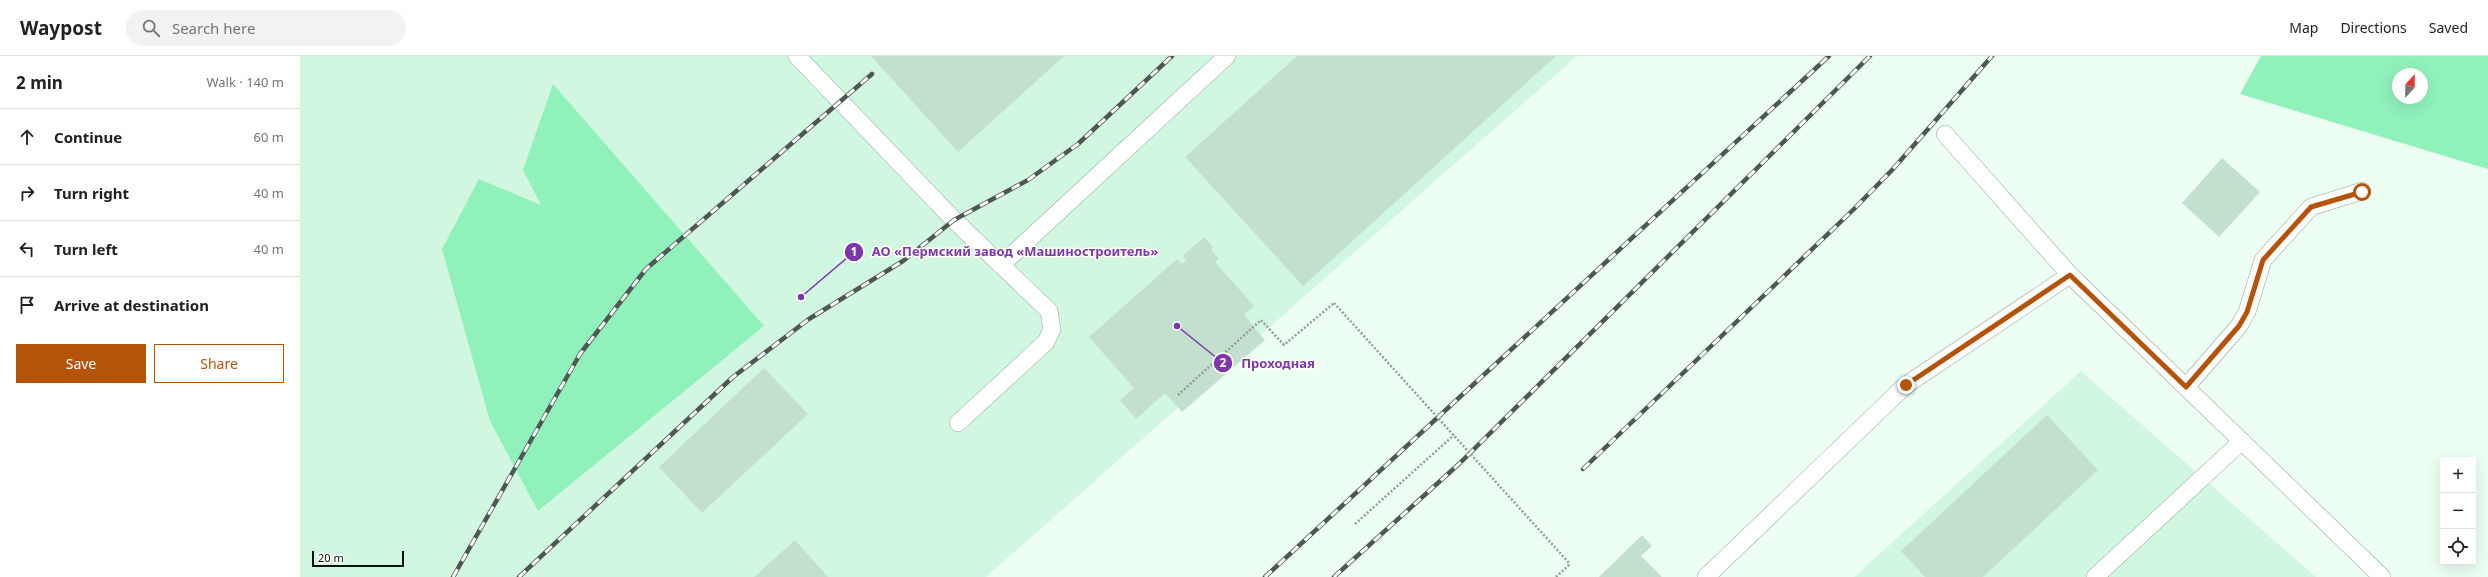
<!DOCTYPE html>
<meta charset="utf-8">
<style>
body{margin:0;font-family:"Noto Sans",sans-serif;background:#f2f2f2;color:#202124}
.controls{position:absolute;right:12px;bottom:12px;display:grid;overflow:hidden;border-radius:0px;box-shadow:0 4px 16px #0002}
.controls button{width:36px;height:36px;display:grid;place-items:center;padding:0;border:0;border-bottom:1px solid #e0e0e0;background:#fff;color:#202124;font:20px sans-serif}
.compass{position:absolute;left:2092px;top:12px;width:36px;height:36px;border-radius:50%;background:#fff;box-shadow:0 4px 16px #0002;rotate:22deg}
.scale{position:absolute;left:12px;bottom:10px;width:92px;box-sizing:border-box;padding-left:4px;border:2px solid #07110c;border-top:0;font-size:11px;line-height:14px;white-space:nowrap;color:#07110c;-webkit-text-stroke:3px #fff;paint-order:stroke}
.stop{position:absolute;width:12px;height:12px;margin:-9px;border:3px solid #b45309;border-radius:50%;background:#fff}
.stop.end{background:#b45309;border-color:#fff;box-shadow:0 1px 4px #0008}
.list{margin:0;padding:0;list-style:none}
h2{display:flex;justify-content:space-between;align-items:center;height:52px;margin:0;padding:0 16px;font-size:17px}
h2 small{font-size:13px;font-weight:400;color:#757577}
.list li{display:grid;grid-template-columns:26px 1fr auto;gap:12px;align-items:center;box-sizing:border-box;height:56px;padding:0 16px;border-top:1px solid #e0e0e0}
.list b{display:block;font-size:15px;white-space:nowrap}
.list em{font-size:13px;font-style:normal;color:#757577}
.actions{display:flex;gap:8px;padding:12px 16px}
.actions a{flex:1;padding:9px 0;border:1px solid #b45309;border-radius:0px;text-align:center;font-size:14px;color:#b45309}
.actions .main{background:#b45309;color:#fff}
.icon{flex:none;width:22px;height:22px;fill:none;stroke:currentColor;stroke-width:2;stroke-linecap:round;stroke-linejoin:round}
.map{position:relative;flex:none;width:2188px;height:521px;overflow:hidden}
header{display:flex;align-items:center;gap:24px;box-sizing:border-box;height:56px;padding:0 20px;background:#fff;border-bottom:1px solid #e0e0e0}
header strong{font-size:19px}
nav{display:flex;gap:22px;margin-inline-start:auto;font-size:14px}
.search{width:280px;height:36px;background:#f2f2f2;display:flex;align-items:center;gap:10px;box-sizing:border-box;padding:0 14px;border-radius:22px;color:#757577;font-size:15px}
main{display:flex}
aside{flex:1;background:#fff}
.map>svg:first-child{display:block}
</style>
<header>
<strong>Waypost</strong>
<div class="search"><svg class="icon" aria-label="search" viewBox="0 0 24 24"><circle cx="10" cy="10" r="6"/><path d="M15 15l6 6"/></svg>Search here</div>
<nav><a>Map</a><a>Directions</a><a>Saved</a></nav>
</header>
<main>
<aside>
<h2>2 min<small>Walk · 140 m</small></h2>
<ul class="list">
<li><svg class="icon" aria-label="ahead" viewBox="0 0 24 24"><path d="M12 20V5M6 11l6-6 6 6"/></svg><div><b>Continue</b></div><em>60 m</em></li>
<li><svg class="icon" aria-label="right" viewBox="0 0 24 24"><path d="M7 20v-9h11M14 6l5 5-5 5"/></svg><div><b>Turn right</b></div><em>40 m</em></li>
<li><svg class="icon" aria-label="left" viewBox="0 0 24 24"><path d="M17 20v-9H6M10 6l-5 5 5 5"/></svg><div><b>Turn left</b></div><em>40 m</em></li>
<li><svg class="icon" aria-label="arrive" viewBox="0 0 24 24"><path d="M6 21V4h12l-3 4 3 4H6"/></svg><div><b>Arrive at destination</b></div></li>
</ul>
<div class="actions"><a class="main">Save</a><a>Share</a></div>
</aside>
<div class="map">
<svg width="2188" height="521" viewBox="0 0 2188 521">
<rect width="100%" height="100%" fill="#edfef3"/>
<g fill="#d2f7e0">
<polygon points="0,0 1277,0 686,521 0,521"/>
<polygon points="1781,315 2016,521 1554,521"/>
</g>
<g fill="#90f1bb" fill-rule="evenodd">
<path d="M 1961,0 L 2188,0 L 2188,113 L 1940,38 ZM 2098,18 L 2122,18 L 2122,42 L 2098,42 Z"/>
<polygon points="253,28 464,270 238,455 190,365 142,193 179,123 241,149 223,114"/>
</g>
<g fill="#c3e0ce">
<polygon points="571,0 764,0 658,96"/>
<polygon points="997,0 1256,0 1003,230 885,101"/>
<polygon points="1922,102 1960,136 1919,181 1882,147"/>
<polygon points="904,181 913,191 911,194 919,203 915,206 954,250 944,259 965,284 882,356 865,337 836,363 820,344 834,332 789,281 877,203 882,208 887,204 883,200"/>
<polygon points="464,312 508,358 402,457 359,411"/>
<polygon points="1747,359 1798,414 1683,521 1625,521 1601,495"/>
<polygon points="1342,479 1352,490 1341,500 1362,521 1299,521"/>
<polygon points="495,484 528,521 454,521"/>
</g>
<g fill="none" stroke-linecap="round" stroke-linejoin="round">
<g stroke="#8da898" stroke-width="18">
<g id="lane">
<polyline points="497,0 654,164 749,255 752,273 746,286 658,367"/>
<polyline points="1645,78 1770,219 2082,521"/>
<polyline points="701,209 927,0"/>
<polyline points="1886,331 1939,270 1947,256 1963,204 2011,151 2062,135"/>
<polyline points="1406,521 1606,329 1770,219"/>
<polyline points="1795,521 1942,385"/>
</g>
</g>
<g stroke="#919f96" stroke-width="2.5" stroke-dasharray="2 2" stroke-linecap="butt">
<polyline points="878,339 961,264 984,289 1034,247"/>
<polyline points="1055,468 1154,379"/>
<polyline points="1256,521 1270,508"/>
</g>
<use href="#lane" stroke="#fff" stroke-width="17"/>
<g stroke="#4c5851" stroke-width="4.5">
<g id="rail">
<polyline points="1283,413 1554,153 1593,113 1692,0"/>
<polyline points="153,521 280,298 346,213 572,18"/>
<polyline points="219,521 433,321 509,263 603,205 654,164 728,124 778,88 872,0"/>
<polyline points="965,521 1529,0"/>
<polyline points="1034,521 1160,407 1570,0"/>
</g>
</g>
<use href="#rail" stroke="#fff" stroke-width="3" stroke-dasharray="9" stroke-linecap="butt"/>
<polyline stroke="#919f96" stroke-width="2.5" stroke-dasharray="2 2" stroke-linecap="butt" points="1034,247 1270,508"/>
</g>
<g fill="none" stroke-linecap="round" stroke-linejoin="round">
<polyline stroke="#b45309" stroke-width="5" points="1606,329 1770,219 1886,331 1939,270 1947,256 1963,204 2011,151 2062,136"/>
</g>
<path fill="none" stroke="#7c37ab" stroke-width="1.5" d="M501 241L554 196M877 270L923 307"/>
<g fill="#7c37ab" stroke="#fff" stroke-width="1.5">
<circle cx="501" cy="241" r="4"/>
<circle cx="877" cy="270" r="4"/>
<circle cx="554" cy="196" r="10"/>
<circle cx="923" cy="307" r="10"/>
</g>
<g font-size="12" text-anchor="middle" font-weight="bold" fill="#fff">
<text x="554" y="200">1</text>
<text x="923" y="311">2</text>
</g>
<g font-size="13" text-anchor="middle" font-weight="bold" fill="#7c37ab" stroke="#fff" stroke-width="3" stroke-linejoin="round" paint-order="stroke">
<text x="715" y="200">АО «Пермский завод «Машиностроитель»</text>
<text x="978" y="312">Проходная</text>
</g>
</svg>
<div class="controls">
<button>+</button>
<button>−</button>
<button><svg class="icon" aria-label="locate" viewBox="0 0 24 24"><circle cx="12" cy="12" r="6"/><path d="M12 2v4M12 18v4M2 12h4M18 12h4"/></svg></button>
</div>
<svg class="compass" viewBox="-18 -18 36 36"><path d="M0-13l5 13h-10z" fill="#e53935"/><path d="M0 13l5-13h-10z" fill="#757577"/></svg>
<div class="scale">20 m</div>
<div class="stop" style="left:2062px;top:136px"></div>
<div class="stop end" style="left:1606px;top:329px"></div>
</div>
</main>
